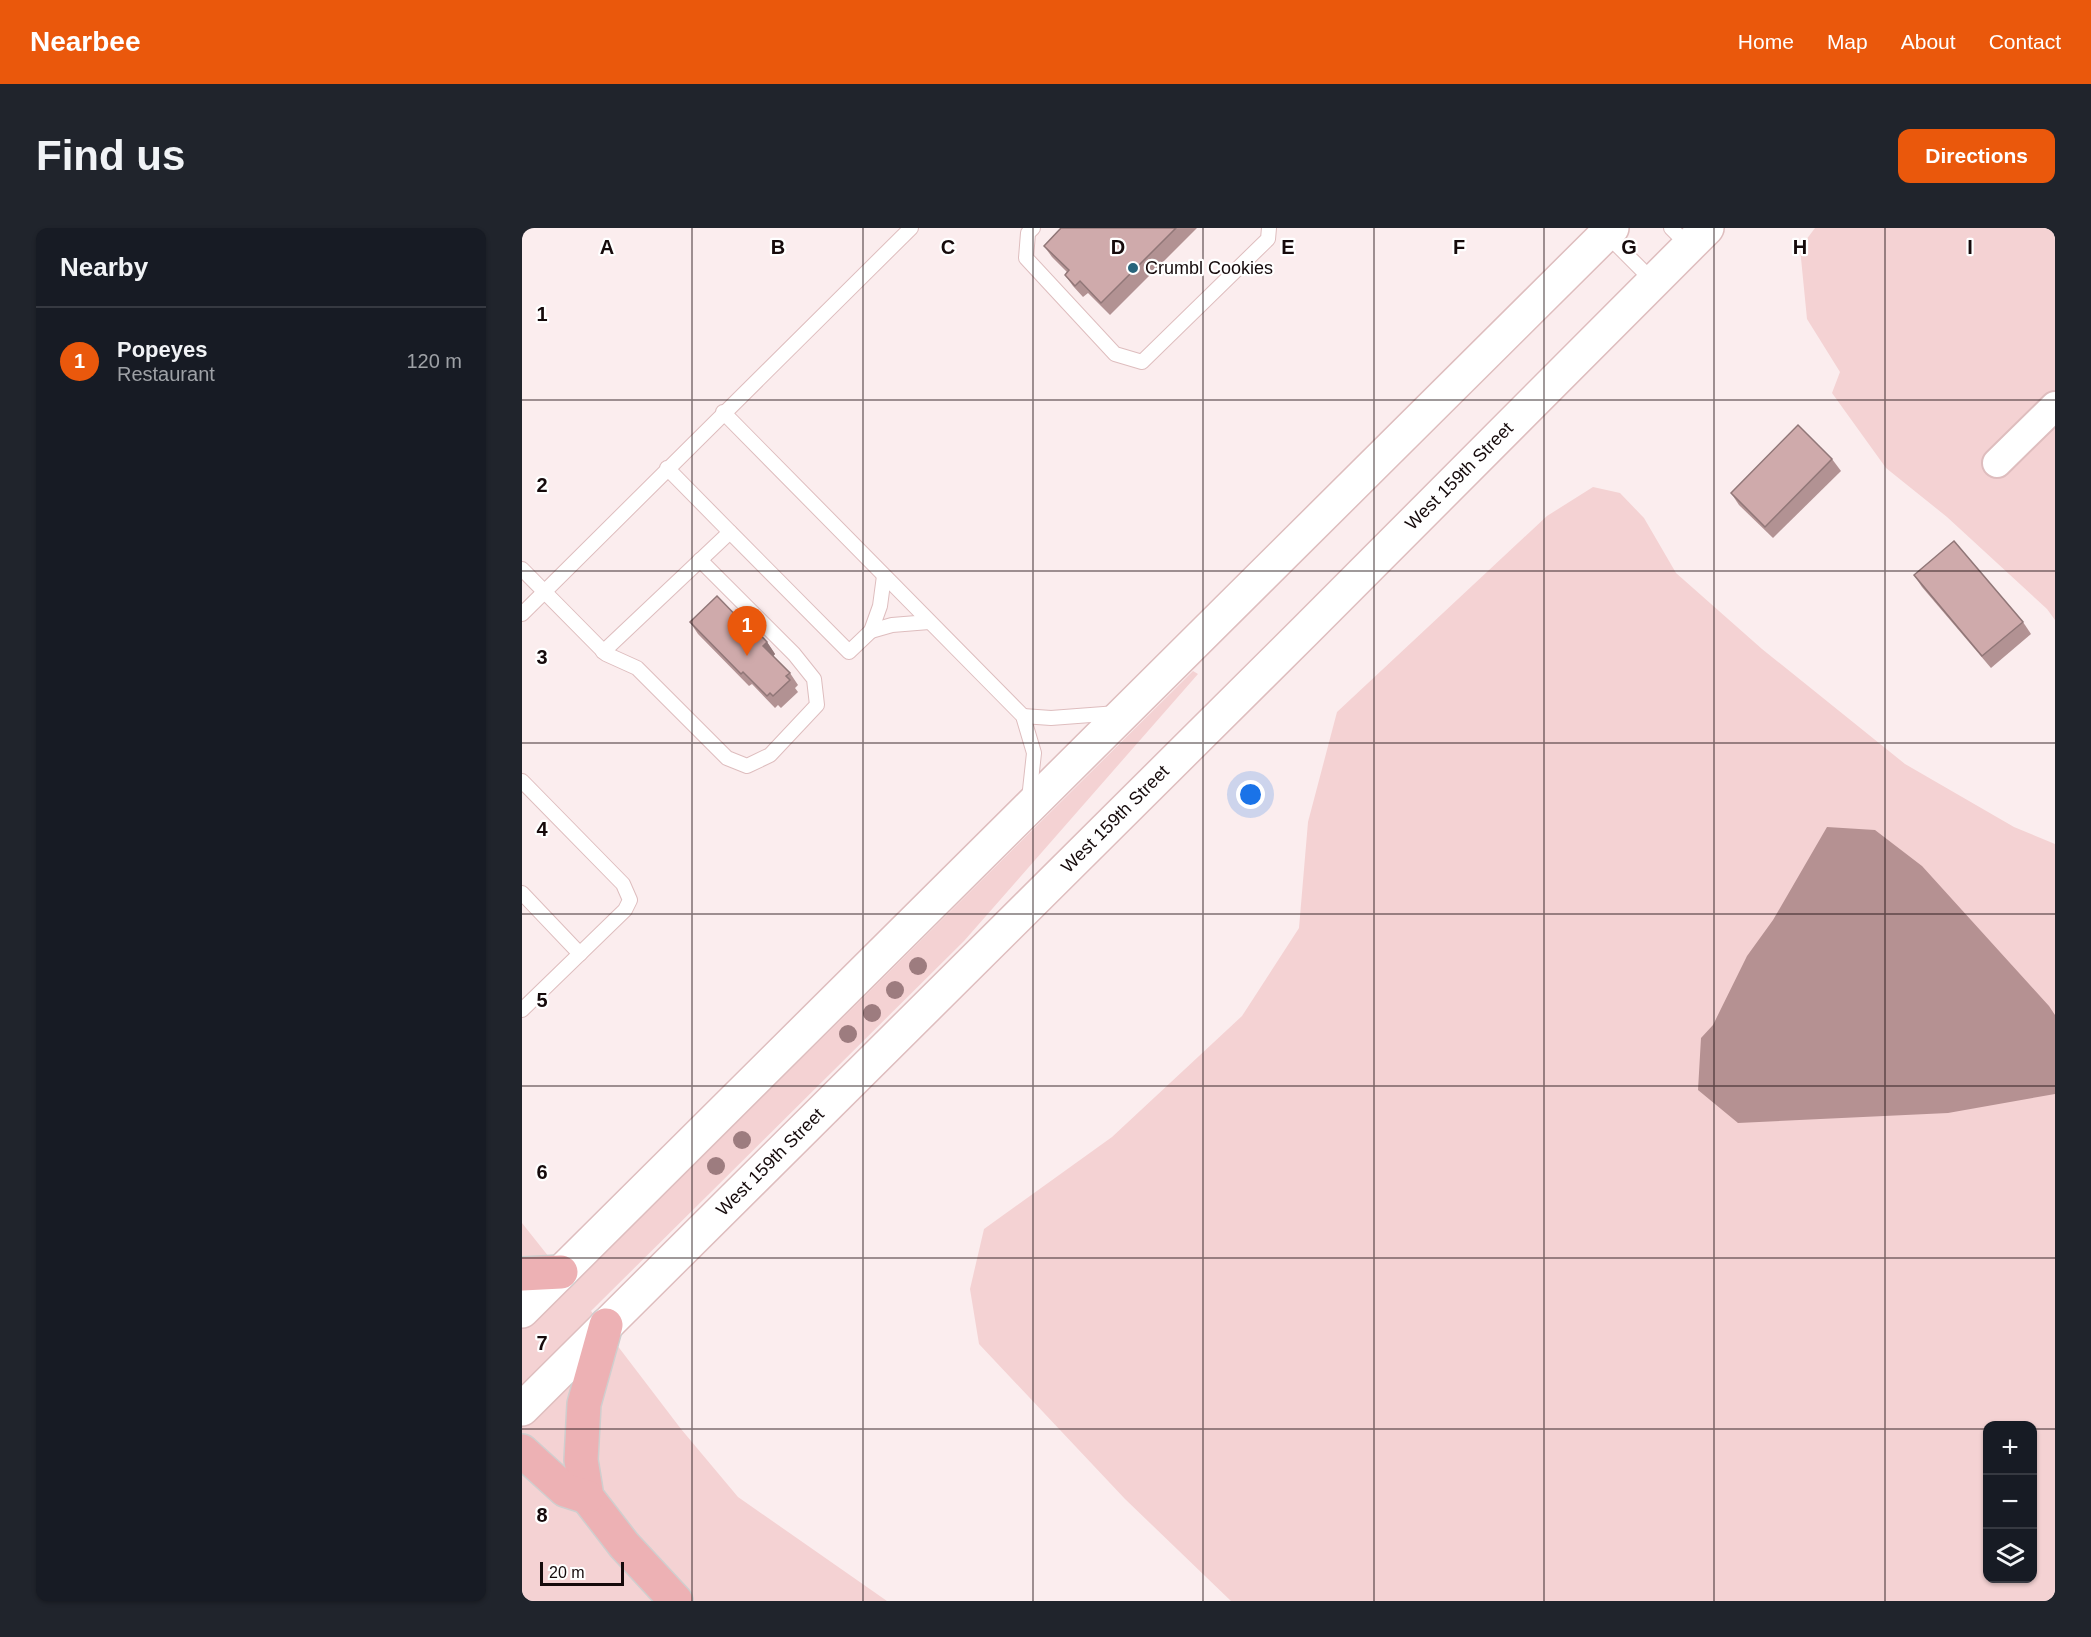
<!DOCTYPE html>
<meta charset="utf-8">
<style>
body{margin:0;font-family:Helvetica,sans-serif;background:#20242c;color:#f1f3f6}
.controls{position:absolute;right:18px;bottom:18px;display:grid;overflow:hidden;border-radius:12px;box-shadow:0 2px 4px #0004}
.controls button{width:54px;height:54px;display:grid;place-items:center;padding:0;border:0;border-bottom:2px solid #363941;background:#171b24;color:#f1f3f6;font:30px sans-serif}
.scale{position:absolute;left:18px;bottom:15px;width:84px;box-sizing:border-box;padding-left:6px;border:3px solid #150a0b;border-top:0;font-size:16px;line-height:21px;white-space:nowrap;color:#150a0b;-webkit-text-stroke:4px #fff;paint-order:stroke}
.you{position:absolute;left:729px;top:567px;width:21px;height:21px;margin:-15px;border:4px solid #fff;border-radius:50%;background:#1a73e8;box-shadow:0 0 0 9px #1a73e833}
.badge{display:grid;place-items:center;width:39px;height:39px;border-radius:50%;background:#ea580c;color:#fff;font-size:20px;font-weight:700}
.pin{position:absolute;translate:-50% -50px;filter:drop-shadow(0 2px 3px #0008)}
.pin::after{content:'';position:absolute;top:32px;width:21px;height:18px;background:inherit;clip-path:polygon(0 0,100% 0,50% 100%)}
.list{margin:0;padding:0;list-style:none}
h2{display:flex;justify-content:space-between;align-items:center;height:78px;margin:0;padding:0 24px;font-size:26px}
h2 small{font-size:20px;font-weight:400;color:#9ea1a6}
.list li{display:grid;grid-template-columns:39px 1fr auto;gap:18px;align-items:center;box-sizing:border-box;height:108px;padding:0 24px;border-top:2px solid #363941}
.list b{display:block;font-size:22px;white-space:nowrap}
.list p{margin:0;font-size:20px;white-space:nowrap;color:#9ea1a6}
.list em{font-size:20px;font-style:normal;color:#9ea1a6}
.icon{flex:none;width:33px;height:33px;fill:none;stroke:currentColor;stroke-width:2;stroke-linecap:round;stroke-linejoin:round}
.map{position:relative;flex:none;width:1533px;height:1373px;overflow:hidden;border-radius:12px}
header{display:flex;align-items:center;gap:36px;box-sizing:border-box;height:84px;padding:0 30px;background:#ea580c;color:#fff}
header strong{font-size:28px}
nav{display:flex;gap:33px;margin-inline-start:auto;font-size:21px}
.intro{display:flex;align-items:center;justify-content:space-between;box-sizing:border-box;height:144px;padding:0 36px}
h1{margin:0;font-size:42px}
.button{padding:15px 27px;border-radius:12px;background:#ea580c;color:#fff;font-size:21px;font-weight:700}
main{display:flex;gap:36px;padding:0 36px}
aside{flex:1;background:#171b24;border-radius:12px;box-shadow:0 2px 4px #0004}
.map>svg:first-child{display:block}
</style>
<header>
<strong>Nearbee</strong>
<nav><a>Home</a><a>Map</a><a>About</a><a>Contact</a></nav>
</header>
<div class="intro"><h1>Find us</h1><a class="button">Directions</a></div>
<main>
<aside>
<h2>Nearby<small></small></h2>
<ul class="list">
<li><span class="badge">1</span><div><b>Popeyes</b><p>Restaurant</p></div><em>120 m</em></li>
</ul>
</aside>
<div class="map">
<svg width="1533" height="1373" viewBox="0 0 1533 1373">
<rect width="100%" height="100%" fill="#fbedee"/>
<g fill="#f4d2d3" fill-rule="evenodd">
<polygon points="1293,0 1533,0 1533,392 1525,381 1425,289 1364,240 1310,165 1318,144 1285,91 1278,20"/>
<path d="M 1071,259 L 1098,265 L 1122,290 L 1154,345 L 1240,421 L 1383,536 L 1492,599 L 1533,616 L 1533,1373 L 709,1373 L 603,1271 L 457,1116 L 448,1061 L 462,1001 L 590,909 L 720,788 L 777,700 L 786,594 L 815,484 L 1025,288 ZM 1466,1198 L 1510,1198 L 1510,1350 L 1466,1350 Z"/>
<polygon points="671,443 676,446 442,713 69,1083 159,1201 216,1269 365,1373 0,1373 0,995 50,1058"/>
</g>
<polygon fill="#b59192" points="1305,599 1353,602 1400,638 1527,778 1533,787 1533,866 1426,885 1216,895 1176,862 1179,810 1191,797 1225,728 1251,692"/>
<g fill="none" stroke-linecap="round" stroke-linejoin="round">
<g stroke="#debdbe" stroke-width="16">
<g id="service">
<polyline points="511,0 506,5 504,30 593,126 620,134 746,11 747,0"/>
<polyline points="1149,0 1167,18"/>
<polyline points="1084,6 1132,54"/>
<polyline points="201,184 501,488 512,525 507,571"/>
<polyline points="208,304 327,424 349,403 358,378 362,348"/>
<polyline points="0,341 84,426 115,440 205,530 225,538 248,527 295,477 292,451 272,426 178,332"/>
<polyline points="0,386 389,0"/>
<polyline points="349,403 370,397 407,394"/>
<polyline points="81,424 208,304 145,240"/>
<polyline points="501,488 529,490 595,485"/>
<polyline points="0,553 101,656 108,672 103,682 0,782"/>
<polyline points="0,665 58,726"/>
</g>
</g>
<g stroke="#debdbe" stroke-width="32">
<polyline id="minor" points="1475,235 1533,178"/>
</g>
<g stroke="#debdbe" stroke-width="36">
<g id="secondary">
<polyline points="0,1083 1090,0"/>
<polyline points="0,1181 783,403 1185,0"/>
</g>
</g>
<g stroke="#d0cece" stroke-width="36">
<g id="motorway">
<polyline points="0,1046 39,1044"/>
<polyline points="84,1097 62,1176 59,1232 65,1269 102,1317 154,1373"/>
<polyline points="0,1223 43,1262 65,1269"/>
</g>
</g>
<use href="#service" stroke="#fff" stroke-width="14"/>
<use href="#minor" stroke="#fff" stroke-width="28"/>
<use href="#secondary" stroke="#fff" stroke-width="33"/>
<use href="#motorway" stroke="#edb1b4" stroke-width="33"/>
</g>
<g fill="#9d7c7f">
<circle cx="396" cy="738" r="9"/>
<circle cx="373" cy="762" r="9"/>
<circle cx="350" cy="785" r="9"/>
<circle cx="326" cy="806" r="9"/>
<circle cx="220" cy="912" r="9"/>
<circle cx="194" cy="938" r="9"/>
</g>
<g fill="#b29293">
<polygon points="539,0 675,0 588,87 566,65 561,69 551,58 543,47 545,44 530,29 522,18"/>
<polygon points="1310,231 1319,243 1251,310 1217,277 1209,265"/>
<polygon points="1392,347 1501,394 1509,406 1469,440 1400,359"/>
<polygon points="168,394 225,399 245,414 253,426 251,428 268,445 276,457 273,460 276,464 259,480 256,477 253,480 230,456 227,458 176,406"/>
</g>
<polygon fill="#917778" points="245,414 253,426 250,430 241,418"/>
<g fill="#cfaaab" stroke="#917778" stroke-width="1.5">
<polygon points="539,0 654,0 579,75 558,53 553,58 543,47 547,42 522,18"/>
<polygon points="1276,197 1310,231 1243,299 1209,265"/>
<polygon points="1432,313 1501,394 1460,428 1392,347"/>
<polygon points="195,368 225,399 228,396 245,414 241,418 268,445 264,448 268,452 251,468 248,465 245,468 221,444 219,446 168,394"/>
</g>
<path fill="none" stroke="#150a0b" stroke-width="1.5" stroke-opacity="0.55" d="M 170,0 L 170,1373M 341,0 L 341,1373M 511,0 L 511,1373M 681,0 L 681,1373M 852,0 L 852,1373M 1022,0 L 1022,1373M 1192,0 L 1192,1373M 1363,0 L 1363,1373M 0,172 L 1533,172M 0,343 L 1533,343M 0,515 L 1533,515M 0,686 L 1533,686M 0,858 L 1533,858M 0,1030 L 1533,1030M 0,1201 L 1466,1201M 1510,1201 L 1533,1201"/>
<circle fill="#27647b" stroke="#fff" stroke-width="2" cx="611" cy="40" r="6"/>
<g text-anchor="middle" stroke-width="4.5" stroke-linejoin="round" paint-order="stroke">
<g font-size="18" fill="#150a0b" stroke="#fff" text-anchor="start">
<text x="623" y="46">Crumbl Cookies</text>
</g>
<g font-size="18" fill="#150a0b" stroke="#fff">
<text transform="translate(937 248) rotate(-45)" y="6">West 159th Street</text>
<text transform="translate(593 591) rotate(-45)" y="6">West 159th Street</text>
<text transform="translate(248 934) rotate(-45)" y="6">West 159th Street</text>
</g>
</g>
<g font-size="20" text-anchor="middle" font-weight="bold" fill="#150a0b" stroke="#fff" stroke-width="4.5" stroke-linejoin="round" paint-order="stroke">
<text x="85" y="26">A</text>
<text x="256" y="26">B</text>
<text x="426" y="26">C</text>
<text x="596" y="26">D</text>
<text x="766" y="26">E</text>
<text x="937" y="26">F</text>
<text x="1107" y="26">G</text>
<text x="1278" y="26">H</text>
<text x="1448" y="26">I</text>
<text x="20" y="93">1</text>
<text x="20" y="264">2</text>
<text x="20" y="436">3</text>
<text x="20" y="608">4</text>
<text x="20" y="779">5</text>
<text x="20" y="951">6</text>
<text x="20" y="1122">7</text>
<text x="20" y="1294">8</text>
</g>
</svg>
<div class="controls">
<button>+</button>
<button>−</button>
<button><svg class="icon" aria-label="layers" viewBox="0 0 24 24"><path d="M12 4l9 5-9 5-9-5zM3 14l9 5 9-5"/></svg></button>
</div>
<div class="scale">20 m</div>
<div class="you"></div>
<div class="pin badge" style="left:225px;top:428px">1</div>
</div>
</main>
